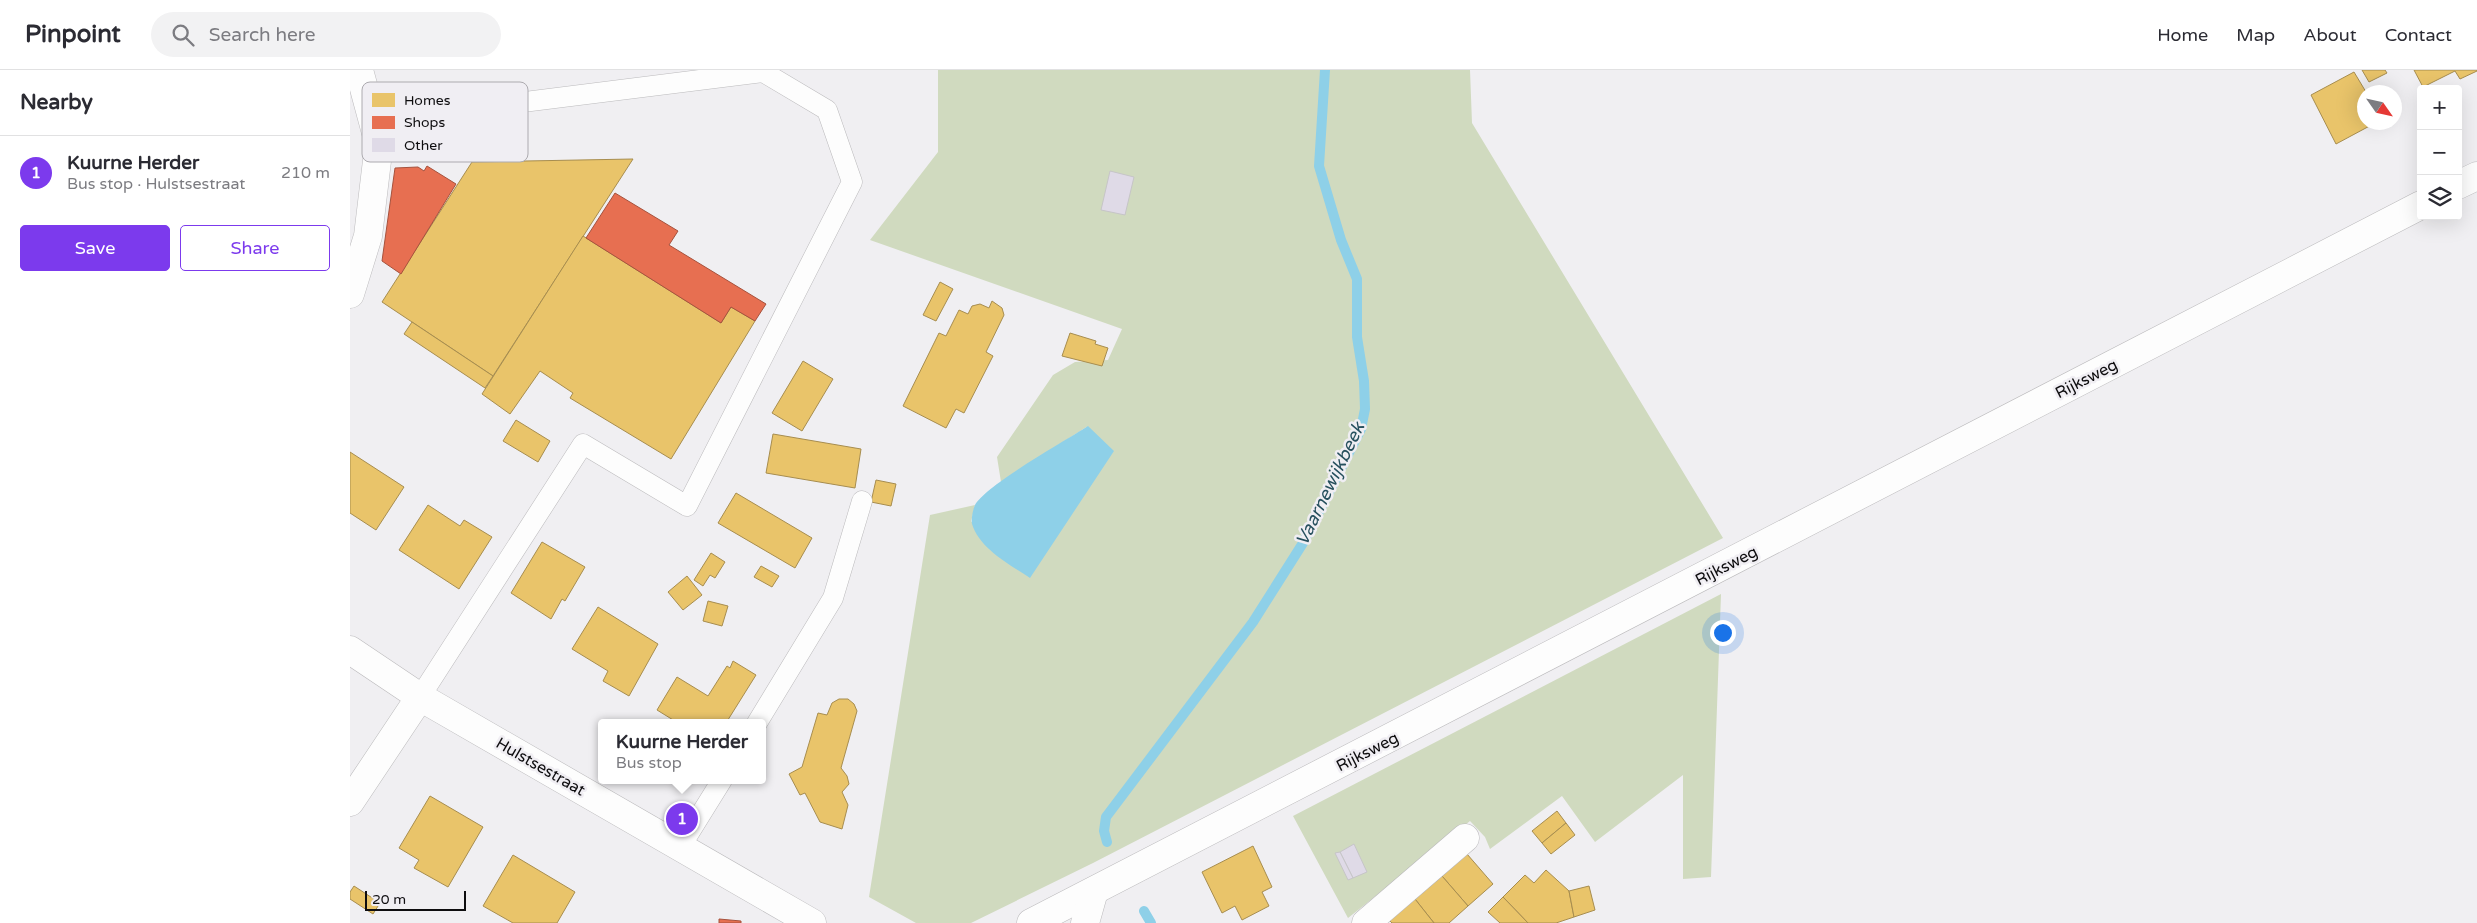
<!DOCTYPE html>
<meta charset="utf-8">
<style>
body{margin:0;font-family:"Varela Round",sans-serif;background:#f2f2f3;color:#2b2b33}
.controls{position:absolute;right:15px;top:15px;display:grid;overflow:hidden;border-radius:5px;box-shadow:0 5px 20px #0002}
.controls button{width:45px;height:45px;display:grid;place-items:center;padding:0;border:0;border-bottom:1px solid #e1e1e2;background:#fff;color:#2b2b33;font:25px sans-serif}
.compass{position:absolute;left:2007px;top:15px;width:45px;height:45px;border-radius:50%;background:#fff;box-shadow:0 5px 20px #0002;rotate:124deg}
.scale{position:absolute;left:15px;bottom:12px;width:101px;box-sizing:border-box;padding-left:5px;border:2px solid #0e0d0f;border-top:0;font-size:14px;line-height:18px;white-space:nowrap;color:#0e0d0f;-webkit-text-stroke:4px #f0eef3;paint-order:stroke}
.you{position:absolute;left:1372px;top:562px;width:18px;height:18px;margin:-12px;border:4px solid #fff;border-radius:50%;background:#1a73e8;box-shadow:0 0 0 8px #1a73e833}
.badge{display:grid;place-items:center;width:32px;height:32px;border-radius:50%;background:#7c3aed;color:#fff;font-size:16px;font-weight:700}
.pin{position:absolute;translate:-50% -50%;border:2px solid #fff;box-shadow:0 1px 5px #0006}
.popup{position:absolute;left:248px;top:649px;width:168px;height:65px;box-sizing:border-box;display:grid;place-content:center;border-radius:5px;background:#fff;filter:drop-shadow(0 1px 4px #0005);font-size:16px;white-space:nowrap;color:#7c7c81}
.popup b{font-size:19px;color:#2b2b33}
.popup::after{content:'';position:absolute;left:50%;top:100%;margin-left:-10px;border:10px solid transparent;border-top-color:#fff}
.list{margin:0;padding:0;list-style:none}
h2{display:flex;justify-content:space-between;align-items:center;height:65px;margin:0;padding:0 20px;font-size:21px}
h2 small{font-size:16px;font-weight:400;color:#7c7c81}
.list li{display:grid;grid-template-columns:32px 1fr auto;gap:15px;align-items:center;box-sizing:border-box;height:75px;padding:0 20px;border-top:1px solid #e1e1e2}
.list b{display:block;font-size:19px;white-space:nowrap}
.list p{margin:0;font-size:16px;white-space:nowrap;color:#7c7c81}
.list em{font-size:16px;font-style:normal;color:#7c7c81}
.actions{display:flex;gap:10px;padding:15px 20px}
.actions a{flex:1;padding:11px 0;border:1px solid #7c3aed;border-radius:5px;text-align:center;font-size:18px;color:#7c3aed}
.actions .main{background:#7c3aed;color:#fff}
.icon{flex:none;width:28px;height:28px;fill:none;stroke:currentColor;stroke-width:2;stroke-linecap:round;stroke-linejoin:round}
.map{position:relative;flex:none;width:2127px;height:853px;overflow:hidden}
header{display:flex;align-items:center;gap:30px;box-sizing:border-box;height:70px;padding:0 25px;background:#fff;border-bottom:1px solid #e1e1e2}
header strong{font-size:24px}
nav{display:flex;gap:28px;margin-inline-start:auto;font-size:18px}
.search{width:350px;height:45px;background:#f2f2f3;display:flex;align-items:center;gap:12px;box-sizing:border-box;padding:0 18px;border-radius:28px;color:#7c7c81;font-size:19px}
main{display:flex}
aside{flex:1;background:#fff}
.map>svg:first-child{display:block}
</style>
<header>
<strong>Pinpoint</strong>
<div class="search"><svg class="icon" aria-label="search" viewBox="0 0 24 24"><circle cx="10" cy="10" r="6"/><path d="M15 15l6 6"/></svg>Search here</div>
<nav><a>Home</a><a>Map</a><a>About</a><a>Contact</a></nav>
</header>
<main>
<aside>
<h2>Nearby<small></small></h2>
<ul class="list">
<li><span class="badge">1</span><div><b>Kuurne Herder</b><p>Bus stop · Hulstsestraat</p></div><em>210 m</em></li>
</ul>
<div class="actions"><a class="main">Save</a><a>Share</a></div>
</aside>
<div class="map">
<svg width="2127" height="853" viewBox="0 0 2127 853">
<rect width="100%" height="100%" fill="#f0eff2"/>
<g fill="#d0dabf">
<polygon points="588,0 1120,0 1122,53 1373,468 743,793 621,853 566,853 519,827 580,445 625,435 621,452 738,356 651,412 647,387 703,305 725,292 758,290 772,259 520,170 588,82"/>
<polygon points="1371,524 1361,807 1333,809 1333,705 1245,772 1212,726 1140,779 1135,767 1120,751 998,848 943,746"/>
</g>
<path fill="#8ed0e8" d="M 738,356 L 764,381 L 680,508 C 660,495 629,478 622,454 C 621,449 623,439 625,435 C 636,415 715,371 738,356 Z"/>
<g fill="#e9c46a" stroke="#a78d4f">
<polygon points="2012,0 2035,0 2037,3 2019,12"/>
<polygon points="2064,0 2127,0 2127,1 2110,9 2105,1 2073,17"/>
<polygon points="2004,2 2016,22 2014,22 2014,52 2027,52 1986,74 1961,25"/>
<polygon points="283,89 143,306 32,232 122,92"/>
<polygon points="233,166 371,253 381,237 405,251 321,389 220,328 223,323 190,301 160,344 132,324"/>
<polygon points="590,212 603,219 586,251 573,245"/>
<polygon points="642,231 652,238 654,245 636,282 643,286 614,343 606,339 596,358 553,336 589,263 596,266 609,240 618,244 622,236 630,234 639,238"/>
<polygon points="62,252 143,306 135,318 54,264"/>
<polygon points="720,263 746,271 745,274 758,278 752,296 712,286"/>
<polygon points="453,291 483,309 452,361 422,343"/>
<polygon points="166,350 200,371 188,392 153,371"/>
<polygon points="423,364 511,379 505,418 416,403"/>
<polygon points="0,382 54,417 26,460 0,443"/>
<polygon points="526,410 546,414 541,436 521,432"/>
<polygon points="386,423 462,468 445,498 368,453"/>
<polygon points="78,435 110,456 114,450 142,467 109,519 49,480"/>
<polygon points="192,472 235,497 215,531 212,529 201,549 161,523"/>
<polygon points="361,483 375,492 365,508 360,505 353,516 344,510"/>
<polygon points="411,496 429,506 422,517 404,507"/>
<polygon points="337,506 352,525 333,540 318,522"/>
<polygon points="358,531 378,536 372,556 353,551"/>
<polygon points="248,537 308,574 279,626 253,611 258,601 222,579"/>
<polygon points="383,591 406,605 376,653 328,653 307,640 327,607 358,626 377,596 380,598"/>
<polygon points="489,629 498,629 504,634 507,641 491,698 497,706 499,714 492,722 498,735 492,759 470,752 455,723 450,725 439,704 452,697 468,643 477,645 482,633"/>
<polygon points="80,726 133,757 98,817 64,798 69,790 49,778"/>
<polygon points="1207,741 1216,753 1192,773 1182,761"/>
<polygon points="1216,753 1225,765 1201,784 1192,773"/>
<polygon points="903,776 922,817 912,822 919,836 892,850 885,836 872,843 852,802"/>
<polygon points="1117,784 1143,814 1118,836 1092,806"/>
<polygon points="163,785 225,822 207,853 163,853 133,836"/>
<polygon points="1196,800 1219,821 1224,847 1206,853 1178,853 1153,827 1175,805 1184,813"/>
<polygon points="1092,806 1118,836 1099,853 1084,853 1065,829"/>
<polygon points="4,816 30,833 23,844 0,829 0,822"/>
<polygon points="1239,816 1245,840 1224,847 1219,821"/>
<polygon points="1153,827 1178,853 1150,853 1138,842"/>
<polygon points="1065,829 1084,853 1042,853 1039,850"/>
</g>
<g fill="#e76f51" stroke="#a6523d">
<polygon points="77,96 106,114 51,204 32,191 45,98 68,97 74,101"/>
<polygon points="265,123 328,161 319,175 416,234 405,251 381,237 371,253 236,168"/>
<polygon points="369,849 391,851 391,853 369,853"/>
</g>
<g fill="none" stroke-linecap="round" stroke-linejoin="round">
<g stroke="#8ed0e8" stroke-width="10">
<polyline points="757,772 754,761 756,747 903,552 953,473 1011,359 1015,339 1014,311 1007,267 1007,209 991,170 969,96 975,0"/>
<polyline points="794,841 801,853"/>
</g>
</g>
<g fill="#dfdae7" stroke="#c6c5c7">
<polygon points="760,101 784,107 775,145 751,140"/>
<polygon points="1004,774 1017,802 1003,808 990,782"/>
<polygon points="990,782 1003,808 998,810 985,783"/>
</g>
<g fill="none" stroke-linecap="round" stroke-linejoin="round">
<g stroke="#bbbabc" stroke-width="21">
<g id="lane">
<polyline points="23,51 413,2 477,40 502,112 337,436 233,374 70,627"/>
<polyline points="407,653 483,528 512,431"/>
<polyline points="331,776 372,710"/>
</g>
</g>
<g stroke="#bbbabc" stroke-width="29">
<g id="street">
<polyline points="0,224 18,166 29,74 9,0"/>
<polyline points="0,732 70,627"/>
<polyline points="1016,853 1115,768"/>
</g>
</g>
<g stroke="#bbbabc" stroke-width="29">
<g id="secondary">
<polyline points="2108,115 2127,106"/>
<polyline points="0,580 70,627 462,853"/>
<polyline points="681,853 2071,135"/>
<polyline points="735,853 744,821"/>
</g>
</g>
<use href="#lane" stroke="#fdfdfd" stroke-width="20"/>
<use href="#street" stroke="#fdfdfd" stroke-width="28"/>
<use href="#secondary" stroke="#fdfdfd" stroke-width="28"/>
</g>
<g text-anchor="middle" stroke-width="5" stroke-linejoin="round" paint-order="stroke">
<g font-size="16" fill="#0e0d0f" stroke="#f0eef3">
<text transform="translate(1736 308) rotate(-27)" y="6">Rijksweg</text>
<text transform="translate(1376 495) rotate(-27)" y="6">Rijksweg</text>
<text transform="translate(1017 681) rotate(-27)" y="6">Rijksweg</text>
<text transform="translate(191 696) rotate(30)" y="6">Hulstsestraat</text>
</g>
<g font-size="18" font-style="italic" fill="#27505e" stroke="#f0eef3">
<text transform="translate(980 414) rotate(-64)" y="6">Vaarnewijkbeek</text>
</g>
</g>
<rect x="12" y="12" width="166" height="80" rx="8" fill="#f0eef3" stroke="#acaaaf" stroke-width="1"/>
<rect x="22" y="23" width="23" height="14" fill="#e9c46a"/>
<rect x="22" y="46" width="23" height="13" fill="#e76f51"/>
<rect x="22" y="68" width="23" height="14" fill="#dfdae7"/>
<g font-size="14" fill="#0e0d0f">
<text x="54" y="35">Homes</text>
<text x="54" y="57">Shops</text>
<text x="54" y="80">Other</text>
</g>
</svg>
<div class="controls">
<button>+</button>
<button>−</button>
<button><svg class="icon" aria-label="layers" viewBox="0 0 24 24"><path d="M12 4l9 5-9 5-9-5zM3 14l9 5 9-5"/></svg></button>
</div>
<svg class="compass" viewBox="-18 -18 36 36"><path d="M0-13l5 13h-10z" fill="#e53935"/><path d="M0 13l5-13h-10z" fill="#7c7c81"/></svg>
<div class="scale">20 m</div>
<div class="you"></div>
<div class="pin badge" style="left:332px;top:749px">1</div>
<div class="popup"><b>Kuurne Herder</b>Bus stop</div>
</div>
</main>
